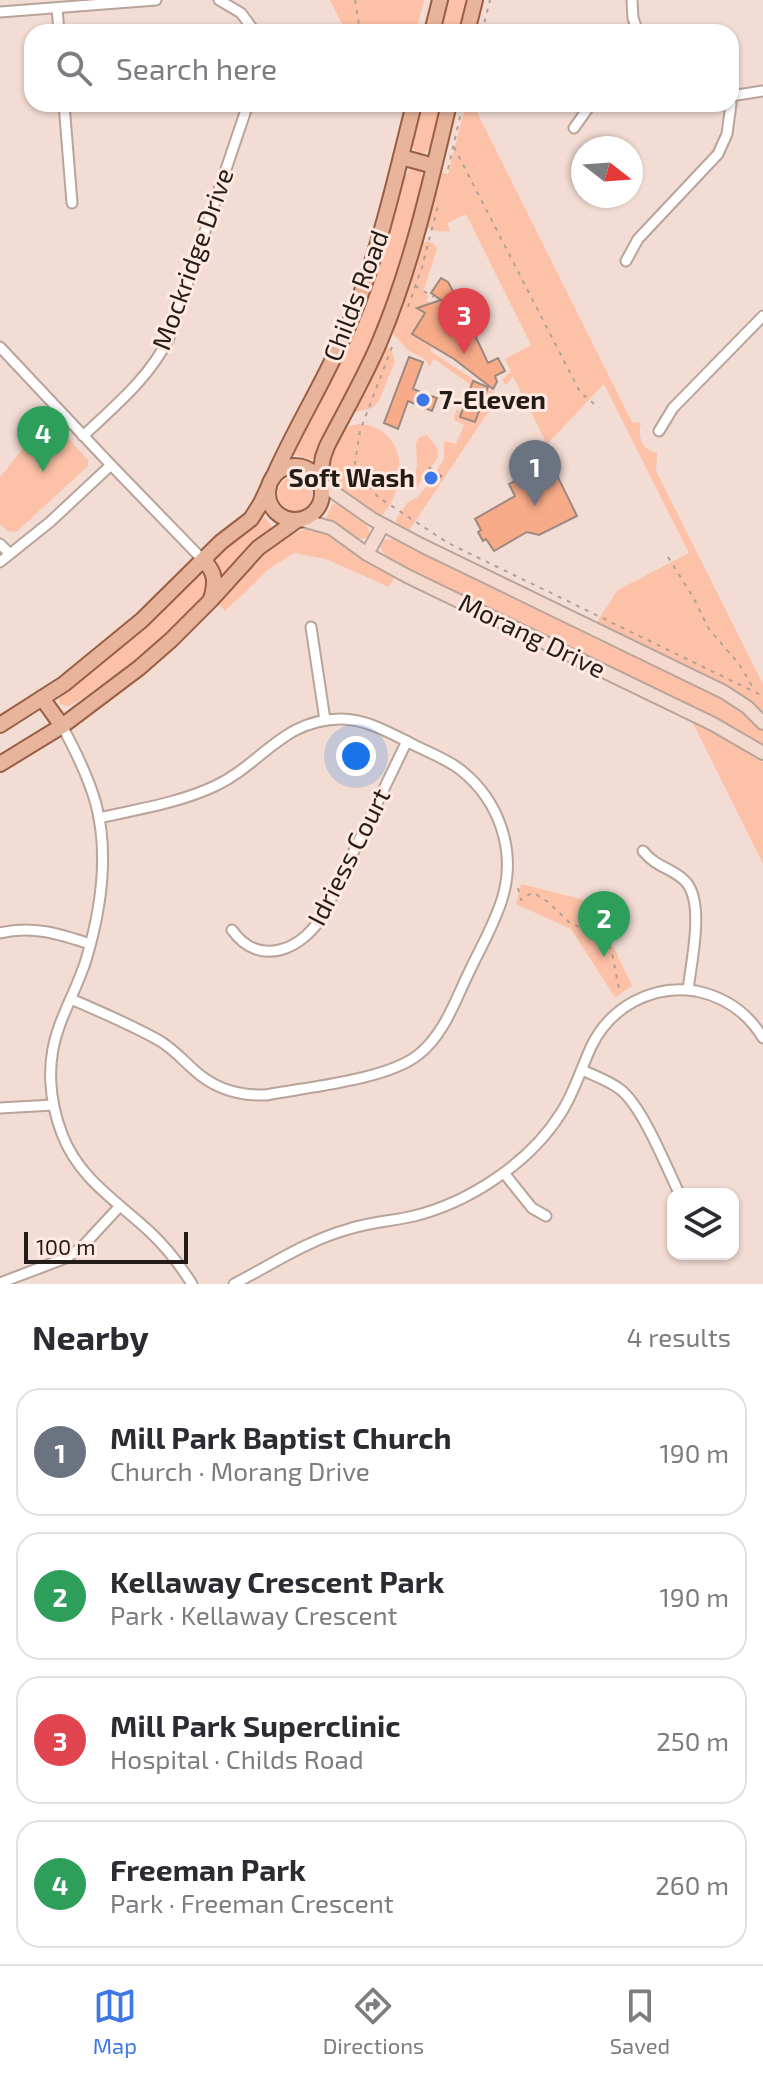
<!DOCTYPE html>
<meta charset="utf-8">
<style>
body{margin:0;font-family:"Exo 2",sans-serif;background:#f7f7f7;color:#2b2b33}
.controls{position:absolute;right:24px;bottom:24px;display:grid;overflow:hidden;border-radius:16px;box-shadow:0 2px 6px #0004}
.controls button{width:72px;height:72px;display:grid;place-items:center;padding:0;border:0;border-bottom:2px solid #e1e1e2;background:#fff;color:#2b2b33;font:40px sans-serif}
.compass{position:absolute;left:571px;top:136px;width:72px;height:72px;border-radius:50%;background:#fff;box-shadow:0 2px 6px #0004;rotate:107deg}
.scale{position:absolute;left:24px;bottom:20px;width:164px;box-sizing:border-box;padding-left:8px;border:4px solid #241c19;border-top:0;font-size:22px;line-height:28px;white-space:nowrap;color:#241c19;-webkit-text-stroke:6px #ffe9e0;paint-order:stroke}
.you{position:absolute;left:356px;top:756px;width:28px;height:28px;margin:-20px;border:6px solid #fff;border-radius:50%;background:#1a73e8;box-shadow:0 0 0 12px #1a73e833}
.badge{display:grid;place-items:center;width:52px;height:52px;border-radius:50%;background:#3e78e7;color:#fff;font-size:26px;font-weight:700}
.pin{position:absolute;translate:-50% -66px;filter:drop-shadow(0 2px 4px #0008)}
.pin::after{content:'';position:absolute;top:42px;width:28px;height:24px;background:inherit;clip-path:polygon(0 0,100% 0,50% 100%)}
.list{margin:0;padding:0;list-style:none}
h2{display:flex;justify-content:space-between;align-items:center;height:104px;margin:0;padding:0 32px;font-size:34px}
h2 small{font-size:26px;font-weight:400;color:#7c7c81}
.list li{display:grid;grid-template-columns:52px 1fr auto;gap:24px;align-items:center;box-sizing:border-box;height:128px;margin:0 16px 16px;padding:0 16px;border:2px solid #e1e1e2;border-radius:24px}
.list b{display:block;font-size:30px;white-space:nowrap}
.list p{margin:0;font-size:26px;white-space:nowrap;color:#7c7c81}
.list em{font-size:26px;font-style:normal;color:#7c7c81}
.icon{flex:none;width:44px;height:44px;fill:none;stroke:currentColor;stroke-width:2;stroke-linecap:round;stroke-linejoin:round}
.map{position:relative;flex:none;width:763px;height:1284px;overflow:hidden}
.search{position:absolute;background:#fff;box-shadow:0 2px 6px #0004;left:24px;right:24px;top:24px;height:88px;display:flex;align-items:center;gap:20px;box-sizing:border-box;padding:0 28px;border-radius:24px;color:#7c7c81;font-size:30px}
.sheet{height:680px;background:#fff}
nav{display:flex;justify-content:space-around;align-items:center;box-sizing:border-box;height:112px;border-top:2px solid #e1e1e2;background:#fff;font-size:22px;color:#7c7c81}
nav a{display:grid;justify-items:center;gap:4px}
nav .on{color:#3e78e7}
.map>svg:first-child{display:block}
</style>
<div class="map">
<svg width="763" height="1284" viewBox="0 0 763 1284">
<rect width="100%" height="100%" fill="#f2dcd3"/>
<g fill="#fcc1a6">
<polygon points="330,0 424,0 416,32 346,32"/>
<polygon points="446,0 469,0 461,32 438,32"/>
<path d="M 420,104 L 444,104 C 439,120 438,150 419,155 C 405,144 417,120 420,104 Z"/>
<path d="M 466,104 L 473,104 L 632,422 L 641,423 C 637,437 642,450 657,453 L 656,471 L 763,684 L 763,712 L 746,698 L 724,685 L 596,623 L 618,590 L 689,553 L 604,384 L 547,444 L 513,376 L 506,385 L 502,380 L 511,371 L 505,359 L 531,345 L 466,214 L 447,223 L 450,231 L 449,231 C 439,232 432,232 425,224 L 439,172 L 448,174 Z"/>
<polygon points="412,167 416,167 421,172 423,186 403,261 374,339 315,460 292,454 402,180"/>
<polygon points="427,241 434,244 437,249 423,292 429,296 426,300 430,303 428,307 421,310 425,313 412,334 432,347 430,351 499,396 408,532 397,525 396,520 407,503 418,497 431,481 436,484 441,476 436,472 444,459 444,441 456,444 464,425 454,420 455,413 457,410 462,411 460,417 475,422 486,392 470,386 470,384 434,359 429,367 426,360 408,350 390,330 419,246"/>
<polygon points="385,344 392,352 395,361 379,401 372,408 351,413"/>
<polygon points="49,417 88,460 88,466 16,532 7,531 0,524 0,477"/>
<path d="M 360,424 C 407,427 410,487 381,516 C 366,509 329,487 328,469 C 327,454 337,440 344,427 Z"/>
<polygon points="427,435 437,448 438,457 414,491 413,489 417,465 416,443 420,437"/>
<circle cx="295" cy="494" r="17"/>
<path d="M 335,504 C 350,511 370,519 370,537 C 355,543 350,533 339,525 C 335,522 330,520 326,518 L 332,505 Z"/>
<path d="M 263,515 L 272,527 L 251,545 L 220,581 L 216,557 C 230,541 249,531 263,515 Z"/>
<path d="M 311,528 L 329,533 L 351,551 L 395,576 L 389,587 L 326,559 L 294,553 L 270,568 L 225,611 L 217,602 C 244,572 269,537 311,528 Z"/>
<polygon points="394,539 403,542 714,693 739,709 763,731 763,746 725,723 397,564 389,559 380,548 381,543 384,540"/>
<polygon points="205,571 209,572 206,594 164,639 80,700 69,706 60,704 59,700 63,692 154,616"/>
<path d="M 691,719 C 716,732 741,744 763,762 L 763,864 Z"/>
<polygon points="521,884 584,900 603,925 632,986 615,997 571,929 516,904"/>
</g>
<g fill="#f7ab88" stroke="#9c8980" stroke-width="2">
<polygon points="441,278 448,282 461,306 453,319 473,331 488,363 498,358 505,371 495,376 497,382 493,389 454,359 412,334 425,313 417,308 441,300 431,293"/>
<polygon points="409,357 423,362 413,389 437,398 432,411 408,401 398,429 384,423"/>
<polygon points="473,381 488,387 475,422 460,417"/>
<polygon points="550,461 577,516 539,535 527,532 494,551 486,539 483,541 478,532 481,530 475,519 515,496 509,484 519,479 518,477"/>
<polygon points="430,468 441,476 436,484 424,476"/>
</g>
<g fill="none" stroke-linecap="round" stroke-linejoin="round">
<g stroke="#b9a49b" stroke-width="13">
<g id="minor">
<polyline points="219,0 241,13 255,32"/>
<polyline points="632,0 633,18 638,32"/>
<polyline points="57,8 59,32"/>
<polyline points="0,12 156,0"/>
<polyline points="731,96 763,91"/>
<polyline points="64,104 72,203"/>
<polyline points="574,128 591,104"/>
<polyline points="626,261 638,239 718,154 727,134 731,104"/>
<polyline points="0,347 111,465 203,560"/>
<polyline points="659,431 673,408 763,316"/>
<path d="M 83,436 C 116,405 149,378 169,338 L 248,104"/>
<polyline points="0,544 10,554"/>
<polyline points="0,562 50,522 111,465"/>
<polyline points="311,627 325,720"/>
<path d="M 62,726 C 74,748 89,779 96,804 C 109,854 101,910 86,960 C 79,983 67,1004 59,1027 C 46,1062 49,1100 62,1134 C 79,1179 117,1201 150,1232 C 166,1247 180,1265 192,1284"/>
<path d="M 643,851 C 657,868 670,867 684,880 C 706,900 691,962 688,990"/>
<path d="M 232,930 C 260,969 304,949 324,913 L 407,741"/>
<path d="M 0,933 C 32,925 60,934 90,944"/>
<path d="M 71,999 C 101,1012 132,1025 160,1041 C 173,1049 182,1059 193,1069 C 213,1088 239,1096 266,1095 C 307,1087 386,1080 418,1055 C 445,1034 456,998 471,968 C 482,945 496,921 503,896 C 516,850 499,801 462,771 C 449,760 430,753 414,745 C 392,734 367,719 341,719 C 283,719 262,764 215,786 C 179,803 138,809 99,818"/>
<path d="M 582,1070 C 595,1076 610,1081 621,1090 C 643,1108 666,1166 679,1193"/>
<polyline points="0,1108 53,1105"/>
<polyline points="504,1173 532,1208 546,1216"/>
<polyline points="0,1283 66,1258 82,1247 119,1207"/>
<path d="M 234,1284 C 271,1265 308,1240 349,1229 C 370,1222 393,1221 414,1216 C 442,1209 468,1197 492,1181 C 518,1164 544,1140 561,1113 C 574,1093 581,1069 591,1047 C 610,1007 652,984 696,991 C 725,997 748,1013 763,1038"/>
</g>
</g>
<g stroke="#b9a49b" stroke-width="16">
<g id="secondary">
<polyline points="319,482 372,519 423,546 724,692 747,707 763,723"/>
<polyline points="302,520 331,528 367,554 407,576 713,724 763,753"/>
<polyline points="367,554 383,525"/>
</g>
</g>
<g stroke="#9a5e43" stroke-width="18">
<g id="primary">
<polyline points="432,32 440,0"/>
<polyline points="467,32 475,0"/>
<polyline points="401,157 434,166"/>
<circle cx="295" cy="493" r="27"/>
<path d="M 273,478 C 297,423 330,373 352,317 C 380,249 396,176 414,104"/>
<path d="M 319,481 L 323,457 L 327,446 C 345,411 365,377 380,341 C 412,265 430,184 449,104"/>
<path d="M 203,560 C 216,572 216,583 211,599"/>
<polyline points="42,698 62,726"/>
<polyline points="0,725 64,684 142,620 221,542 251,519 261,503 269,486"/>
<polyline points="0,764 62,726 139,668 171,640 211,600 258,548 296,521"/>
</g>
</g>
<g stroke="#b2a199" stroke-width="2" stroke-dasharray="4 6" stroke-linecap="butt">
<polyline points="355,0 360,32"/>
<polyline points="482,32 490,0"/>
<polyline points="454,147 580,392 599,408"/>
<polyline points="448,169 463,104"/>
<polyline points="415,286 434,297"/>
<polyline points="408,307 422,267 439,202"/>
<polyline points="392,347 360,431 355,463 356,470 378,497 448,543 763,696"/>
<polyline points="668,557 693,597 709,629 739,664 754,689"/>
<polyline points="518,888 521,900 530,894 534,893 548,902 569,922 607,941 612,953 620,994"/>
</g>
<use href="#minor" stroke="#fff" stroke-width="9"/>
<use href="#secondary" stroke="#f4dace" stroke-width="12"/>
<use href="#primary" stroke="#e8b49c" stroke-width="14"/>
</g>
<g fill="#3e78e7" stroke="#ffe9e0" stroke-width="3">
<circle cx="423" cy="400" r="8"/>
<circle cx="431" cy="478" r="8"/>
</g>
<g text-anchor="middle" stroke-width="6" stroke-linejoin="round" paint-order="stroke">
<g font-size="26" fill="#241c19" stroke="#ffe9e0">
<text transform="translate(193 259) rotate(-70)" y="9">Mockridge Drive</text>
<text transform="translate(356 296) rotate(-69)" y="9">Childs Road</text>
<text transform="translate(532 636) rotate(26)" y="9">Morang Drive</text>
<text transform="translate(349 857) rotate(-63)" y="9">Idriess Court</text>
</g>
<g font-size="26" font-weight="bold" fill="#241c19" stroke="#ffe9e0" text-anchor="start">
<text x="439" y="409">7-Eleven</text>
<text x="415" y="487" text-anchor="end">Soft Wash</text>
</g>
</g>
</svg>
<div class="controls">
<button><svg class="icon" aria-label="layers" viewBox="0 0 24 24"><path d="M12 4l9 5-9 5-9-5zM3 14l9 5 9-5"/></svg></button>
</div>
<svg class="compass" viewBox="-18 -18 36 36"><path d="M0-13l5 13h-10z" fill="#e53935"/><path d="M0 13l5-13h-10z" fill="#7c7c81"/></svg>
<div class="scale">100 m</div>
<div class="you"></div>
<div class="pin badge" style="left:535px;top:506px;background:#6b7280">1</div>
<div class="pin badge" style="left:604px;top:957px;background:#2e9e5b">2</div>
<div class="pin badge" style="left:464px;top:354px;background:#e0444e">3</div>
<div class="pin badge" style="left:43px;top:472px;background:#2e9e5b">4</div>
<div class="search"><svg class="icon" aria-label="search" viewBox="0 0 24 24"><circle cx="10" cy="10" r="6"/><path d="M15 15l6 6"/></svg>Search here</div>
</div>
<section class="sheet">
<h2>Nearby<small>4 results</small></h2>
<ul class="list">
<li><span class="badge" style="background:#6b7280">1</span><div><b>Mill Park Baptist Church</b><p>Church · Morang Drive</p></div><em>190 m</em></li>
<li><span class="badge" style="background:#2e9e5b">2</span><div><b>Kellaway Crescent Park</b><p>Park · Kellaway Crescent</p></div><em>190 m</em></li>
<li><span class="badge" style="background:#e0444e">3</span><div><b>Mill Park Superclinic</b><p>Hospital · Childs Road</p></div><em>250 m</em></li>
<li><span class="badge" style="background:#2e9e5b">4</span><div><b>Freeman Park</b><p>Park · Freeman Crescent</p></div><em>260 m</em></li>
</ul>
</section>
<nav>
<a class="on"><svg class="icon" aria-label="map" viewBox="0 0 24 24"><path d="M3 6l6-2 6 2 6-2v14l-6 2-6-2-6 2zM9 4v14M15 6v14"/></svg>Map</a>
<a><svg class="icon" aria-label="directions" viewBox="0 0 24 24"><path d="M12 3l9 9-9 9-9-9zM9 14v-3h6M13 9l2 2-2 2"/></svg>Directions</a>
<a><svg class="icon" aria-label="saved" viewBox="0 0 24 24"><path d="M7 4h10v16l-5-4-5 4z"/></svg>Saved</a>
</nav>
